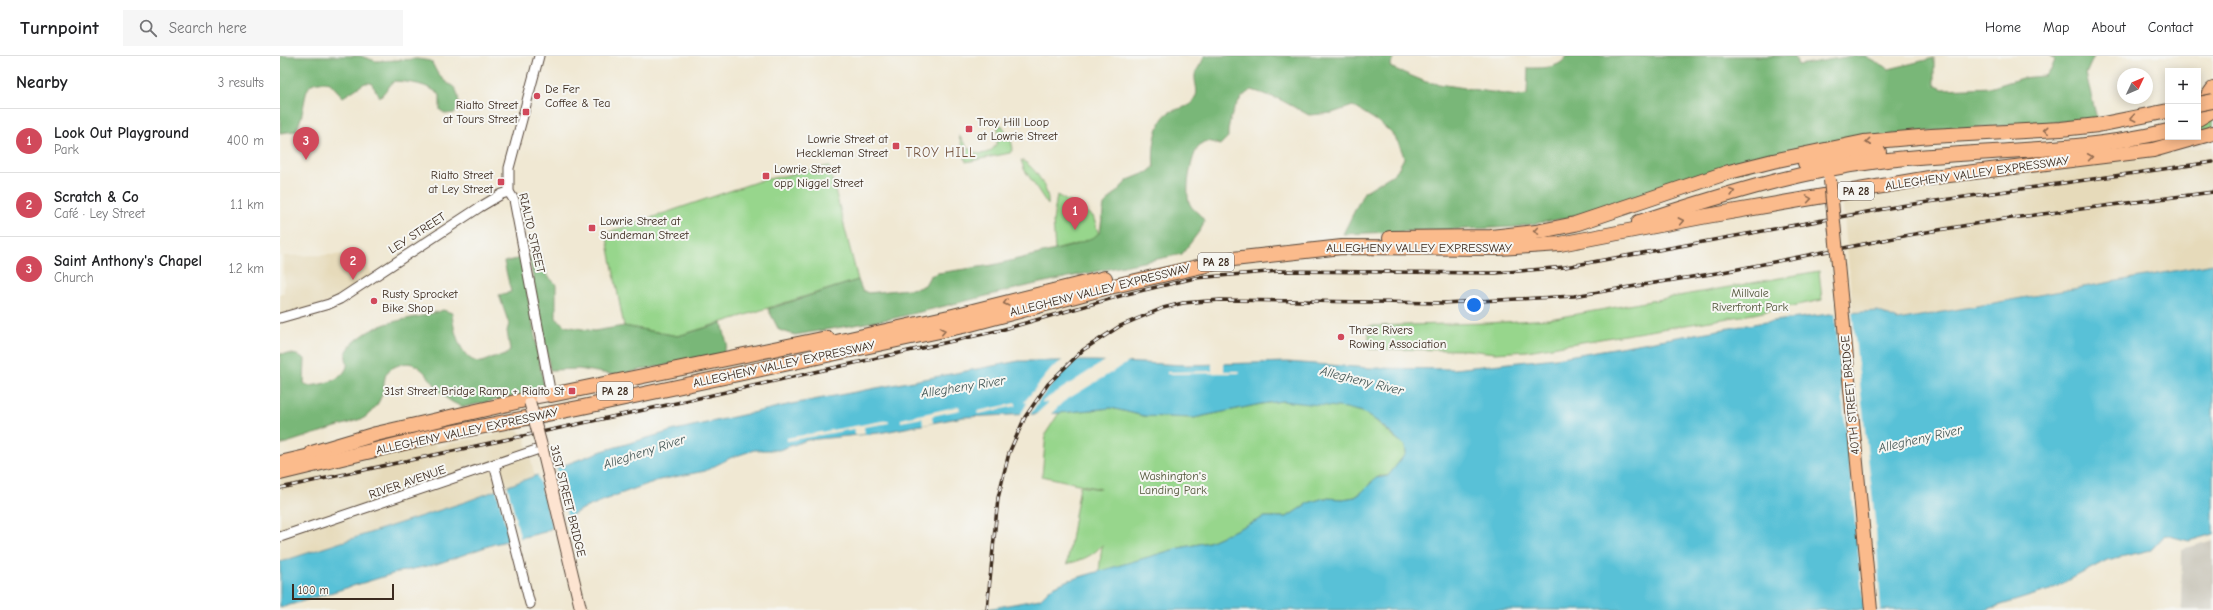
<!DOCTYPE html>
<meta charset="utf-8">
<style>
body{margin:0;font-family:"Comic Neue",sans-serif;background:#f6f6f6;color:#202124}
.controls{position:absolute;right:12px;top:12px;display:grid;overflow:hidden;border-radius:0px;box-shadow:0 2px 10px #0003}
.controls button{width:36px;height:36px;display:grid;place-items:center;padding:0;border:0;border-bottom:1px solid #e0e0e0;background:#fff;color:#202124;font:20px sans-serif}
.compass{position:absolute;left:1837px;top:12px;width:36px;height:36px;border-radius:50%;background:#fff;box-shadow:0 2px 10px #0003;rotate:46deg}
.scale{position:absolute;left:12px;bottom:10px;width:102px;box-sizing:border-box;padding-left:4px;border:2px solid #3b2a1e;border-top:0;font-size:11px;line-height:14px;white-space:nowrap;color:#3b2a1e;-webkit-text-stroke:3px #f6f6f2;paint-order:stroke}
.you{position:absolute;left:1194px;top:249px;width:14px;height:14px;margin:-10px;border:3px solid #fff;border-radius:50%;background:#1a73e8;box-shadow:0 0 0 6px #1a73e833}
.badge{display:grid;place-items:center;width:26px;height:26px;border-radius:50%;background:#d1495b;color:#fff;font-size:13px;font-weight:700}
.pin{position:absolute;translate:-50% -33px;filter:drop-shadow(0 1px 2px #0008)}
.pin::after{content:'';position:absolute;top:21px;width:14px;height:12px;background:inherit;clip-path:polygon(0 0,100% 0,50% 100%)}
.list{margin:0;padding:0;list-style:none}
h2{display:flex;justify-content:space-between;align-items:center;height:52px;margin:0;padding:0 16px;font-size:17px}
h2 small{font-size:13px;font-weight:400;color:#757577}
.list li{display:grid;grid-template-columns:26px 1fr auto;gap:12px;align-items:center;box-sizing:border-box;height:64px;padding:0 16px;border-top:1px solid #e0e0e0}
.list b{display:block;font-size:15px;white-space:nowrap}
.list p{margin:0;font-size:13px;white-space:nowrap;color:#757577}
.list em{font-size:13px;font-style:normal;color:#757577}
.icon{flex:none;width:22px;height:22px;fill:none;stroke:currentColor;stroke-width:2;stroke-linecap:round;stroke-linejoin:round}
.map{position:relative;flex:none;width:1933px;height:554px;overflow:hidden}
header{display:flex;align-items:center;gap:24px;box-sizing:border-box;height:56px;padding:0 20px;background:#fff;border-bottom:1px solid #e0e0e0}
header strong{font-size:19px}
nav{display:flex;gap:22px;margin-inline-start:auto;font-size:14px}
.search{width:280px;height:36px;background:#f6f6f6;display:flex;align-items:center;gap:10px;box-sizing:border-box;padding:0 14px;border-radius:0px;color:#757577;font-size:15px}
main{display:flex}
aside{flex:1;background:#fff}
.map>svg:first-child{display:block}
</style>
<header>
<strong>Turnpoint</strong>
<div class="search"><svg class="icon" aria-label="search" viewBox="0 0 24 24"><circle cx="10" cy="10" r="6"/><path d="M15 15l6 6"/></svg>Search here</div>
<nav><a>Home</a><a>Map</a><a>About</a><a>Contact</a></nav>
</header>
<main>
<aside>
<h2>Nearby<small>3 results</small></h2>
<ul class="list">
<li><span class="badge">1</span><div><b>Look Out Playground</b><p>Park</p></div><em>400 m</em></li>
<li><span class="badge">2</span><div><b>Scratch &amp; Co</b><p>Café · Ley Street</p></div><em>1.1 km</em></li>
<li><span class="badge">3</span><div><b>Saint Anthony's Chapel</b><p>Church</p></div><em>1.2 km</em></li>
</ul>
</aside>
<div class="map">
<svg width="1933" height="554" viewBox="0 0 1933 554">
<rect width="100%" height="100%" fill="#f6f6f2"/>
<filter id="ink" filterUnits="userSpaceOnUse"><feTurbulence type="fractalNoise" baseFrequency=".025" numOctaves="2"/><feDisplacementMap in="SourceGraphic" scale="8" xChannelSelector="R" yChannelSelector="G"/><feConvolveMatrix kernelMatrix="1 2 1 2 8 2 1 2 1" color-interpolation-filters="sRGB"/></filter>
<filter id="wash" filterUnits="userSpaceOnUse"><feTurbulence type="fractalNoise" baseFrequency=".012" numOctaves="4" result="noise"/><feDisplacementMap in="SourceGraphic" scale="16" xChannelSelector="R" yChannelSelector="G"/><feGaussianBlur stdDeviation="0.9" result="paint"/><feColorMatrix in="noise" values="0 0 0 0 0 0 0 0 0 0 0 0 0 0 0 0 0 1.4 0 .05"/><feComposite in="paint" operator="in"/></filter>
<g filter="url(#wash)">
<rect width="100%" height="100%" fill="#f0e8d3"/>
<g fill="#e6daba">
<polygon points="1933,90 1933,208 1618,264 1598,255 1573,256 1562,141 1673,123 1808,108"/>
<polygon points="86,198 88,211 93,220 60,243 0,262 0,237 4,237 4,200"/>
<polygon points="234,374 239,375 245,381 255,420 185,446 0,506 0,417 153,380 156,391"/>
</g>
<polygon fill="#c8c4b8" points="1933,484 1933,554 1901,554 1902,493"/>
<g fill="#97d68c" stroke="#698055">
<polygon points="1933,62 1933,72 1918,76 1918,69"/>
<path d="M 721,69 L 731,84 L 733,93 L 730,97 L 686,106 L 679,79 C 682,84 685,89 689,92 C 698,102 713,98 717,86 C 719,81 718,75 718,70 Z"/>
<path d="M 741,104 C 754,109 770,134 768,149 L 744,113 Z"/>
<polygon points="549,110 578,224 398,280 344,270 326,177 479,125"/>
<polygon points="777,139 813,160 820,182 775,194 773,165"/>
<polygon points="1539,215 1542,244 1473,258 1247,295 1215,297 1188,294 1089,293 1089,270 1208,267 1269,263"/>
<path d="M 1002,345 C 1026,347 1060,347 1082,356 C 1095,361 1103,373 1114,381 C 1120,386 1127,388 1126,397 L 1108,420 L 1100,420 L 1091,426 L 1086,433 L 1075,441 L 1063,443 L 1044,442 L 1028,447 L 1007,461 L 985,461 L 929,486 L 899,492 L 819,516 L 822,489 C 812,501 801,504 787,508 L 800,430 L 821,433 L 762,420 L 766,377 L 779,357 L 831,352 L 864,360 L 914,362 L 981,348 Z"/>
</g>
<g fill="#79b778" stroke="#5a704b">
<path d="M 0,0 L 80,0 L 96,5 L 137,3 L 151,5 C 154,10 156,16 159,19 C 172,35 178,24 179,52 L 175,57 L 166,58 L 160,54 L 160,39 C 148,28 130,26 114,25 L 100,41 L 91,27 L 85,27 L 63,41 L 50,27 C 26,22 27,34 23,53 C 22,60 19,68 16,75 L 0,77 Z"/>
<path d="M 924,0 L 1114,0 L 1110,11 L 1146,26 L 1237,40 L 1247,39 L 1248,12 C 1262,12 1279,13 1287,0 L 1515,0 L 1518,9 L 1572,0 L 1585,0 L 1609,13 L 1654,2 L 1654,25 L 1656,30 L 1663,33 L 1713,31 L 1742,22 L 1764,20 L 1771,14 L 1775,4 L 1770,0 L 1814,0 L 1806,18 L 1817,63 L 1615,78 L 1376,135 L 1286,162 L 1236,171 L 1063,178 L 1084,136 L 1112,119 L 1118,113 L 1124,102 C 1117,73 1096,65 1073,50 L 1052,57 L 1029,59 L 999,43 L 972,34 C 957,40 947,65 948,81 L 940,89 C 934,86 927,84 922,87 C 911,94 905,135 909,146 C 912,155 921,157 924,165 L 921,173 L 902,198 L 760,227 L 615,262 L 515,279 L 499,274 L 488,253 L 578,224 L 582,234 L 588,237 L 638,232 L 645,229 L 650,220 L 658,217 L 713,209 L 792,190 L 814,181 L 820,176 L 824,149 L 848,124 L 868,116 L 874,111 C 872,96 875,63 890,56 C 898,52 909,52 914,44 C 920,35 914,28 915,19 C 916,13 923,7 924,0 Z"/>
<polygon points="260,197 267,219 276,228 276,262 285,270 314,275 344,270 398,280 442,267 447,288 443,298 335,319 299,313 270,314 249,200"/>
<path d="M 241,202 L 264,331 L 262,334 L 184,351 C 177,349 171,346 165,341 C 153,330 141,302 122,308 C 100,315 107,321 102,338 C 99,348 92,356 84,362 L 0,389 L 0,298 C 9,297 18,298 25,303 L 24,327 L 28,330 C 40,329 61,325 66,313 C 69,308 65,303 66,298 C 68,291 76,284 82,280 C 106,262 136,264 163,254 L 172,257 C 173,272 181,308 202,306 C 206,305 210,302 214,301 C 221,300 226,301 230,294 L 227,275 L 229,268 L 219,239 L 231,236 L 224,206 Z"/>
</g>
<polygon fill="#59c1d7" stroke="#4a767a" points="1933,208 1933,478 1909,485 1885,479 1871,494 1827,504 1770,534 1705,554 702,554 760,543 771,532 786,525 899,492 929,486 985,461 1007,461 1028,447 1044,442 1063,443 1075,441 1081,437 1096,422 1108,420 1126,397 1125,390 1098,366 1083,356 1066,352 1002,345 981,348 914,362 864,360 831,352 779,357 683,361 599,377 527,384 499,394 474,394 450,402 425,415 379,424 337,439 300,454 265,476 214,488 157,508 119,516 0,552 0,506 185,446 322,395 395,374 512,348 739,305 816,305 906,309 1007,306 1090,312 1174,313 1276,302 1479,267 1550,258 1598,255 1618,264"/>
<g fill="#f0e8d3">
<polygon points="1572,254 1596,474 1601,554 1584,554 1564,357 1555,255"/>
<polygon points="784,303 798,303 780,319 760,343 749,360 739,361 747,347 744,346 772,312"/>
<polygon points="828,303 852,304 783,346 769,360 754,360 768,347 761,346"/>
<polygon points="932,307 944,307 944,315 960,315 959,317 887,318 887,316 932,315"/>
<polygon points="736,347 736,350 698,358 698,355"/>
<polygon points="679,350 680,354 652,360 653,367 643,369 642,362 621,366 621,363"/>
<polygon points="608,364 609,367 584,371 585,378 575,379 574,373 507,385 507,382"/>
<polygon points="276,410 288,464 273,474 257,417"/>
<polygon points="227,428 241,484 230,487 216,432"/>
</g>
</g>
<g filter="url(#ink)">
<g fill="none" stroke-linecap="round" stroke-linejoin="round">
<g stroke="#564639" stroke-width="11">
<g id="tertiary">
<polyline points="259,0 229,112 229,136 234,144 271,339"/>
<polyline points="0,262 49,248 60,243 200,151 222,138 229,136"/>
<polyline points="214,408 250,548"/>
<polyline points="0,481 262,392"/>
</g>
</g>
<g stroke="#564639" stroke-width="13">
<g id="secondary">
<polyline points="250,347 249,343 271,339"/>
<polyline points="262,392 301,554"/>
</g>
</g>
<g stroke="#564639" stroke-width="16">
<g id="motorway">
<polyline points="1920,52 1933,33"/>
<polyline points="1918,63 1933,54"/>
<polyline points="1525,107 1599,96"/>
<path d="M 1359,166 C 1438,141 1517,115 1599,105 C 1695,93 1794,98 1888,75"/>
<polyline points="1110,182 1211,181 1256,176 1295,168 1449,116 1493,105 1584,86 1651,80 1781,73 1818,69 1888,55"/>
<polyline points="538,290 669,261 825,222"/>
<polyline points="271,339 547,282"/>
<polyline points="32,397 96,378 249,343"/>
<polyline points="0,407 43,397"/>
<polyline points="0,417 153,380 298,352 683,270 825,232 953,203 1062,191 1219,192 1280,188 1427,160 1661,120 1873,94 1933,77"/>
</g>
</g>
<use href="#tertiary" stroke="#fff" stroke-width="9"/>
<use href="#secondary" stroke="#fde4d1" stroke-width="11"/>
<use href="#motorway" stroke="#fbbb8c" stroke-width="14"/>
<g stroke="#3b2a1e" stroke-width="3.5">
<g id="rail">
<polyline points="0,432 401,346 655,289 721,274 847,238 915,222 999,215 1216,217 1285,211 1620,150 1933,106"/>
<polyline points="707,554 718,442 729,397 745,361 768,328 803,294 840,270 883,252 903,247 940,244 1163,247 1294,240 1443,216 1629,179 1724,163 1933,136"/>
</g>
</g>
<use href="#rail" stroke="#f6f6f2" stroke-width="2" stroke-dasharray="6" stroke-linecap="butt"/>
<g stroke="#564639" stroke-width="13" stroke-linecap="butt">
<polyline id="secondary-bridge" points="250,347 262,392"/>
</g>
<g stroke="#564639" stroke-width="14" stroke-linecap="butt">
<polyline id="primary-bridge" points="1550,124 1591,554"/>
</g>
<g stroke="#564639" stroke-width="16" stroke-linecap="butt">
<polyline id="motorway-bridge" points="1918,48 1933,45"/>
</g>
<use href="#secondary-bridge" stroke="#fde4d1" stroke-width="11"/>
<use href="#primary-bridge" stroke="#fbbb8c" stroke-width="12"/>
<use href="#motorway-bridge" stroke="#fbbb8c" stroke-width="14"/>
</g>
<defs><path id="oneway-chevron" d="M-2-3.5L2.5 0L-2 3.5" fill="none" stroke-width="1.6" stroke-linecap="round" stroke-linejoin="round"/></defs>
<g stroke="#916b50">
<use href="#oneway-chevron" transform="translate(1853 62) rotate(169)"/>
<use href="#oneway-chevron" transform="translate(1766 74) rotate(176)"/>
<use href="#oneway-chevron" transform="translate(1588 86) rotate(174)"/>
<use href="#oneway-chevron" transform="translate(1810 101) rotate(-8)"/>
<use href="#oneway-chevron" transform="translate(1452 136) rotate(-17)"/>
<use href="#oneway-chevron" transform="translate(1529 143) rotate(-9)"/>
<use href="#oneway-chevron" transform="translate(1401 165) rotate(-11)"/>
<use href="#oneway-chevron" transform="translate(1256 175) rotate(171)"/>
<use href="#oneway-chevron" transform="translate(726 247) rotate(166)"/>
<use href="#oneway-chevron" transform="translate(663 275) rotate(-13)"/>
</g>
</g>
<g fill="#d1495b" stroke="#f6f6f2" stroke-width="1.5">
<circle cx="257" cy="40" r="4"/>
<rect x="242" y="52" width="8" height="8" rx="2"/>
<rect x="685" y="69" width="8" height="8" rx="2"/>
<rect x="612" y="86" width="8" height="8" rx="2"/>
<rect x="482" y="116" width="8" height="8" rx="2"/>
<rect x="217" y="122" width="8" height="8" rx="2"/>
<rect x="308" y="168" width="8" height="8" rx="2"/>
<circle cx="94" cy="245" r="4"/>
<circle cx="1061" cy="281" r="4"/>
<rect x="288" y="331" width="8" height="8" rx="2"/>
</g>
<g text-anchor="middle" stroke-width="4" stroke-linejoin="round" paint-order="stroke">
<g fill="#f6f6f2" stroke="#73675e" stroke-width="1">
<rect x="1558" y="126" width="36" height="18" rx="3"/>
<rect x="918" y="197" width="36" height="18" rx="3"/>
<rect x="317" y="326" width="36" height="18" rx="3"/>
</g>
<g font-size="11" font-weight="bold" fill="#3b2a1e">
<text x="1576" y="139">PA 28</text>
<text x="936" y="210">PA 28</text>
<text x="335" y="339">PA 28</text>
</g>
<g font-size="12" fill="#3b2a1e" stroke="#f6f6f2" text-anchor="start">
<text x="265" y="37">De Fer<tspan x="265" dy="14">Coffee &amp; Tea</tspan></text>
<text x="238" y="53" text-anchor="end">Rialto Street<tspan x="238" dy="14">at Tours Street</tspan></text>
<text x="697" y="70">Troy Hill Loop<tspan x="697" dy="14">at Lowrie Street</tspan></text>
<text x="608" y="87" text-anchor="end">Lowrie Street at<tspan x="608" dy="14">Heckleman Street</tspan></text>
<text x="494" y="117">Lowrie Street<tspan x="494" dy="14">opp Niggel Street</tspan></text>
<text x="213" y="123" text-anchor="end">Rialto Street<tspan x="213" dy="14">at Ley Street</tspan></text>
<text x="320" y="169">Lowrie Street at<tspan x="320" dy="14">Sundeman Street</tspan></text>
<text x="102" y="242">Rusty Sprocket<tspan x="102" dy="14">Bike Shop</tspan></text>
<text x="1069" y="278">Three Rivers<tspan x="1069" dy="14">Rowing Association</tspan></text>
<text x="284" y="339" text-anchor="end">31st Street Bridge Ramp + Rialto St</text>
</g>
<g font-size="12" fill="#3b2a1e" stroke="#f6f6f2">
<text transform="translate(1697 117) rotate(-8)" y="4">ALLEGHENY VALLEY EXPRESSWAY</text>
<text transform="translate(137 177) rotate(-33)" y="4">LEY STREET</text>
<text transform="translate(252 177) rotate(77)" y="4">RIALTO STREET</text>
<text x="1139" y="196">ALLEGHENY VALLEY EXPRESSWAY</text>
<text transform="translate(820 234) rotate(-14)" y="4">ALLEGHENY VALLEY EXPRESSWAY</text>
<text transform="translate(504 308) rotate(-12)" y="4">ALLEGHENY VALLEY EXPRESSWAY</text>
<text transform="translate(1570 339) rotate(-95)" y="4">40TH STREET BRIDGE</text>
<text transform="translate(187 375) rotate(-12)" y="4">ALLEGHENY VALLEY EXPRESSWAY</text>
<text transform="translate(127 426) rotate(-19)" y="4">RIVER AVENUE</text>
<text transform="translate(288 445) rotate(76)" y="4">31ST STREET BRIDGE</text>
</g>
<g font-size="12" fill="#52553a" stroke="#f6f6f2">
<text x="1470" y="241">Millvale<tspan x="1470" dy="14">Riverfront Park</tspan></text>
<text x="893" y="424">Washington's<tspan x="893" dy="14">Landing Park</tspan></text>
</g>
<g font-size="13" letter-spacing="1" fill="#73513b" stroke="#f6f6f2">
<text x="661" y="101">TROY HILL</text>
</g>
<g font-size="13" font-style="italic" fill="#445756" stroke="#f6f6f2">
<text transform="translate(1082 324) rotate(14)" y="5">Allegheny River</text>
<text transform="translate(683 330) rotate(-9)" y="5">Allegheny River</text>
<text transform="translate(1640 382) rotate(-13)" y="5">Allegheny River</text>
<text transform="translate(364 395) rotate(-18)" y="5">Allegheny River</text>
</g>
</g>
</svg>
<div class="controls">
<button>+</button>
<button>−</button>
</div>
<svg class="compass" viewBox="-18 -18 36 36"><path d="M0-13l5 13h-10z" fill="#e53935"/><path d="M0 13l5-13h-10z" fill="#757577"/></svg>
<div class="scale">100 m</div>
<div class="you"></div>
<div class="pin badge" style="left:795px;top:174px">1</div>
<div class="pin badge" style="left:73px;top:224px">2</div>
<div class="pin badge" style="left:26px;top:104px">3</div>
</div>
</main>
